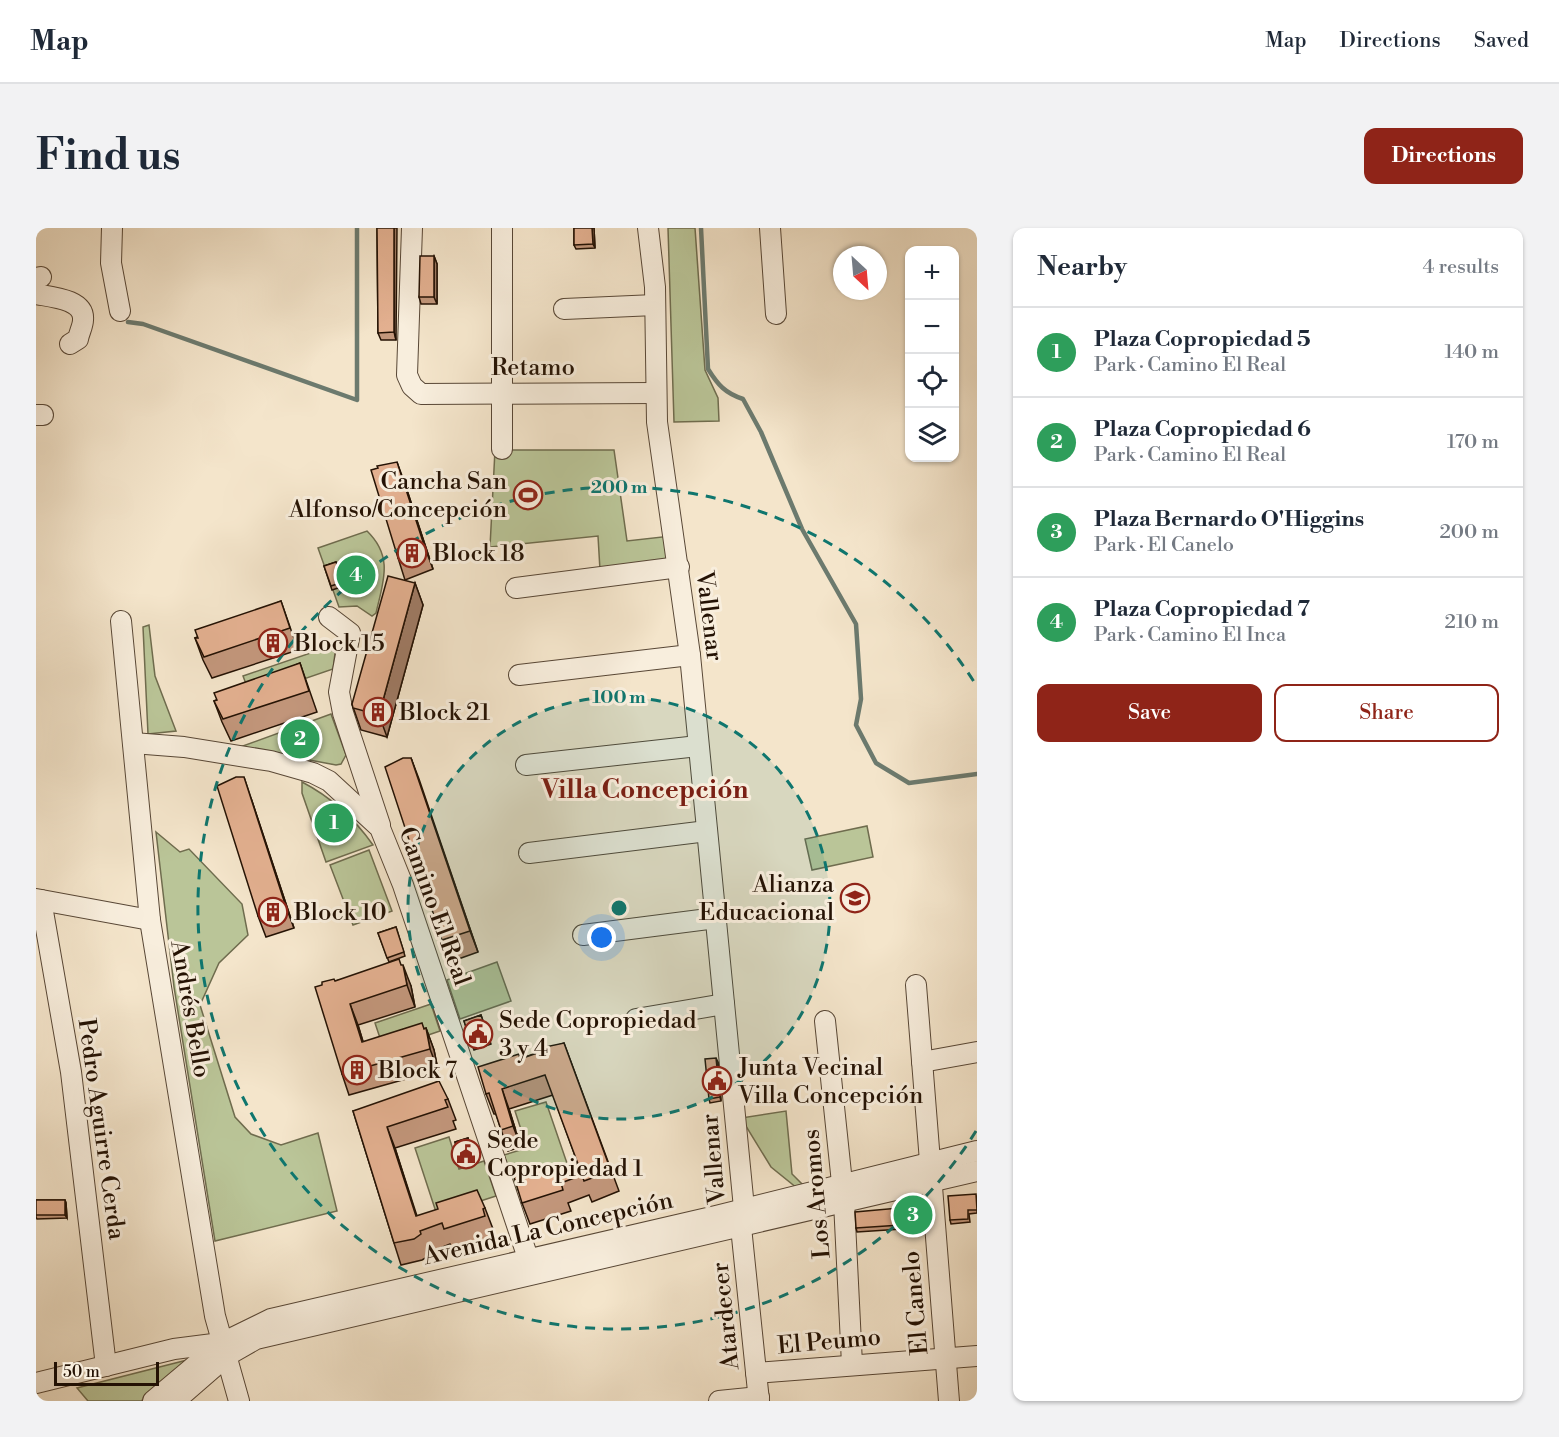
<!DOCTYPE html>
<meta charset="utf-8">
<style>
body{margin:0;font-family:"Libre Bodoni",serif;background:#f2f2f3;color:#1f2937}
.controls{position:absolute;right:18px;top:18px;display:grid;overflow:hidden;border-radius:12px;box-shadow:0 2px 4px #0004}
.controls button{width:54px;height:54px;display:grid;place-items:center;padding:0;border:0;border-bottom:2px solid #e0e1e3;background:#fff;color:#1f2937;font:30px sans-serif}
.compass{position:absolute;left:797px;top:18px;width:54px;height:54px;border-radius:50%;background:#fff;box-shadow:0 2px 4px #0004;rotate:154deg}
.scale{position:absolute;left:18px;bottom:15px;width:105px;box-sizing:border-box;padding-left:6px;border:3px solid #241204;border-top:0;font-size:16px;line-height:21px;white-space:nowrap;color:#241204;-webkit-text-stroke:4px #f8eedd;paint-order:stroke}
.you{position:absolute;left:566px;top:710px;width:21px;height:21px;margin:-15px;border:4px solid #fff;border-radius:50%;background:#1a73e8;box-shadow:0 0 0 9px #1a73e833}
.badge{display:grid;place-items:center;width:39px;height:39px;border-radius:50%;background:#8f2418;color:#fff;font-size:20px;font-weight:700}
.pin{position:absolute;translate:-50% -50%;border:3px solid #fff;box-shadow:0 2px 6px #0006}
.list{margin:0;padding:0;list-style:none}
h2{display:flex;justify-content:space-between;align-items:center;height:78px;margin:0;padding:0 24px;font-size:26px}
h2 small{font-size:20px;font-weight:400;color:#747a83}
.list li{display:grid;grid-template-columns:39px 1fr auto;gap:18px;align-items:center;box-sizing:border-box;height:90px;padding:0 24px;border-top:2px solid #e0e1e3}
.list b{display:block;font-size:22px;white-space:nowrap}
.list p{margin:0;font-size:20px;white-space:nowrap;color:#747a83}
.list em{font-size:20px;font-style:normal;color:#747a83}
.actions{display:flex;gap:12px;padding:18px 24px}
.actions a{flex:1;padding:14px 0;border:2px solid #8f2418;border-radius:12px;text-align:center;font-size:21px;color:#8f2418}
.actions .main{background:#8f2418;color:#fff}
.icon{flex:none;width:33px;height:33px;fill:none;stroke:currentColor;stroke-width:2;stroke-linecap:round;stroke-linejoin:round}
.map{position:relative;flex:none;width:941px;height:1173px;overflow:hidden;border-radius:12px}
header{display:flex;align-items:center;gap:36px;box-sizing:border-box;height:84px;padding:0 30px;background:#fff;border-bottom:2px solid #e0e1e3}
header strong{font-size:28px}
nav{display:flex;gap:33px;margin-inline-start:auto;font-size:21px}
.intro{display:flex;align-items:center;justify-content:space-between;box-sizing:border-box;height:144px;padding:0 36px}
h1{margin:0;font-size:42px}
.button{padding:15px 27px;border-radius:12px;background:#8f2418;color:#fff;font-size:21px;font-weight:700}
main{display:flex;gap:36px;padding:0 36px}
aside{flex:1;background:#fff;border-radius:12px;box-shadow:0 2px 4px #0004}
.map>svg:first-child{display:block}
</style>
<header>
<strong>Map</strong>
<nav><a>Map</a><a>Directions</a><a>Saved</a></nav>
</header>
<div class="intro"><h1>Find us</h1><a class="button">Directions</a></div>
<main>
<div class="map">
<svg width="941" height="1173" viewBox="0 0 941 1173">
<rect width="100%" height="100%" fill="#f4e5cb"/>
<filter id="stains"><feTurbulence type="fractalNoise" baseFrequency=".00333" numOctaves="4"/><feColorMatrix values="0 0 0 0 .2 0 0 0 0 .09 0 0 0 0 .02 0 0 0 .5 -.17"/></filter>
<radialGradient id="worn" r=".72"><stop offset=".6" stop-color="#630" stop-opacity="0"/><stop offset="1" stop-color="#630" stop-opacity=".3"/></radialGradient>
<g fill="#bac598" stroke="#6f6c4e" stroke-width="1.5">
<polygon points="632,0 659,0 669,142 682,170 683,193 638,194"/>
<polygon points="459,222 578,222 591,313 635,308 638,336 564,342 562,308 454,319"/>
<path d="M 331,303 C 358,329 347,354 340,385 L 336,388 L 321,378 L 303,379 L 282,320 Z"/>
<polygon points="113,397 119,448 140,503 112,506 107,399"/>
<polygon points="292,419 299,425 297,441 215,469 207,448"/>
<polygon points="295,486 310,527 305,536 300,537 204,519"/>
<path d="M 266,554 C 295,569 318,590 337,617 L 290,634 L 266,565 Z"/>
<polygon points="831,598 837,629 776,642 769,611"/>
<polygon points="120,604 144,624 153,621 206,676 212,707 183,735 164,777 199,889 215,906 245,917 282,905 301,983 179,1013 138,759"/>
<polygon points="333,622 356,683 317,697 294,637"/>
<polygon points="461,734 475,773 424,791 411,752"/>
<polygon points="395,776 404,803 348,822 339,795"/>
<polygon points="510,874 534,944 480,962 468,927 491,920 479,883"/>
<polygon points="750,883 756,946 766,956 761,960 735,939 705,890"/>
<polygon points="413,909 423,941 448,933 460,968 401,987 379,920"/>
<polygon points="884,972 888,998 869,1001 868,977"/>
<polygon points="159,1130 105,1173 52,1173 41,1160"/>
</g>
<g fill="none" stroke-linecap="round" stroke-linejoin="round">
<g stroke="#6c7a6e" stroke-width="4.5">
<path d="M 665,0 L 672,141 C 682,157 689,165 707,171 L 725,204 L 766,301 L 820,396 L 825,471 L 820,497 L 840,535 L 873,555 L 941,546"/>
<polyline points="92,94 107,96 321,172 321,0"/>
</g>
<g stroke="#584736" stroke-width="22">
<g id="minor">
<polyline points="76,0 75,35 84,83"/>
<polyline points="376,0 371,147 376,158 385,166 620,165"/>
<polyline points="466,0 466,221"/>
<polyline points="612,0 619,59 621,194 654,427 708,980 705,999 723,1173"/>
<polyline points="734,0 740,86"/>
<polyline points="0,50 5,49"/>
<path d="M 0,66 C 15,69 49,71 47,92 C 47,98 43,105 42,111 L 34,116"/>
<polyline points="528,81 619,77"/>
<polyline points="0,187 7,187"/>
<polyline points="480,360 643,339"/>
<polyline points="293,389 314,405 303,464 307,485 344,597"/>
<polyline points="85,393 114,692 179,1088 203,1173"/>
<polyline points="483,447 654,427"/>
<polyline points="97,515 148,519 235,533 277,545 293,553 344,600 367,657 492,1030"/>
<polyline points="490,537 662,518"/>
<polyline points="493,625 671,603"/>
<polyline points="0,671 114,692"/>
<polyline points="5,672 35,844 70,1138"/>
<polyline points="547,707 680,690"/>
<polyline points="880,757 913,1173"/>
<polyline points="600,791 688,776"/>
<polyline points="789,793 808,974 816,1136"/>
<polyline points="886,834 941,824"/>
<polyline points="720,1145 941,1128"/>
<polyline points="0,1155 138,1121 185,1115"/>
<polyline points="117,1173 186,1115 235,1091 680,988 941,923"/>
<polyline points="139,1173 192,1127 220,1111 941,943"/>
<polyline points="683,1173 723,1169"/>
</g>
</g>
<use href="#minor" stroke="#f8eedd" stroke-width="20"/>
</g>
<g fill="#c3977c" stroke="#241204" stroke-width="1.5">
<polygon points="341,0 360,112 345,112 342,105"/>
<polygon points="538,0 558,0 559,20 540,21 538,17"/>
<polygon points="398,28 401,36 401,76 385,76 383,69"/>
<polygon points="369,256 397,341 369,352 362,330"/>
<polygon points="300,334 308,358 296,362 288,338"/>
<polygon points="379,355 387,377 351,509 325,502 316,476"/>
<polygon points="245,373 262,422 176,450 167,432 159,410"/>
<polygon points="264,435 281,484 195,513 186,494 178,473"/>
<polygon points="375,530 442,724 414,734 406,712"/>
<polygon points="215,570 258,700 230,709 222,688"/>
<polygon points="360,699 369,728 353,734 342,705"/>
<polygon points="365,737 375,758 379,779 322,797 327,814 390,800 398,822 402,842 313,867 306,846 299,753"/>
<polygon points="445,787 455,816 438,822 428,793"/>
<polygon points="528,815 583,963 556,974 553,967 532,975 535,983 494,996 486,975 521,942 542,936 517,867 473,881 485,919 472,923 460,886 458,886 450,866 484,831"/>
<polygon points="682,834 685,873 674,875 673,871"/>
<polygon points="412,871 420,892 417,893 420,901 359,920 381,988 449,980 457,1001 455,1002 457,1009 416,1022 414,1016 392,1025 393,1028 386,1032 365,1037 358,1015 317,883"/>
<polygon points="432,910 439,934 426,938 419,914"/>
<polygon points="941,968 941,985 933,986 934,994 915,996 914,992"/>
<polygon points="0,972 29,972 30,975 31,990 1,991 0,989"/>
<polygon points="865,984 866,1001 821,1004 820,1000"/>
</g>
<g fill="#9f7b65" stroke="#241204" stroke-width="1.5">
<polygon points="358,0 361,0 360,112 358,104"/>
<polygon points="556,0 558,0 559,20 557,16"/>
<polygon points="398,28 401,36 401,76 398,69"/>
<polygon points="361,234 369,256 397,341 389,320"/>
<polygon points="379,355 387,377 351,509 343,487"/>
<polygon points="375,530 383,551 442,724 434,703"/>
<polygon points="208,549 215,570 258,700 250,679"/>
<polygon points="367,737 375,758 379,779 371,757"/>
<polygon points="314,776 322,797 334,836 326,814"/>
<polygon points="390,800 398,822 402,842 394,821"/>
<polygon points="680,830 682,834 685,873 684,869"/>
<polygon points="466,861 473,881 485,919 477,898"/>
<polygon points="351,899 359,920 385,1003 380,988"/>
<polygon points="29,972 30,975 31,990 29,987"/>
</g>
<g fill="#e3b090" stroke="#241204" stroke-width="1.5">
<polygon points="341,0 358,0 358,104 342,105"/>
<polygon points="538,0 556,0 557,16 538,17"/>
<polygon points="384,28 398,28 398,69 383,69"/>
<polygon points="361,234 389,320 362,330 335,242 342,240 341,238"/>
<polygon points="300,334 307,354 295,358 288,338"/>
<polygon points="352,348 379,355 343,487 317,480 316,476"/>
<polygon points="245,373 254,400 168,429 159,410 162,410 159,402"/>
<polygon points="264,435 273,463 187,491 178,473 181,472 178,465"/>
<polygon points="367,530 375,530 434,703 406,712 349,539"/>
<polygon points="200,549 208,549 250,679 222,688 181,558"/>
<polygon points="360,699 368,724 351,730 342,705"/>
<polygon points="363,731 365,737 367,737 371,757 314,776 326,814 386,795 388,801 390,800 394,821 306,846 279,759 286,757 286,754 298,751 299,753"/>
<polygon points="445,787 453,812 436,818 428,793"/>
<polygon points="528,815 575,943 548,953 546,947 525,955 527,962 486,975 478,949 519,936 521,942 542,936 509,847 466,861 477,898 465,902 453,865 450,866 442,839 483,826 484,831 510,822 509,819"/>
<polygon points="680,830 684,869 673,871 669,831"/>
<polygon points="403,853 412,871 409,872 412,879 351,899 380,988 402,981 400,975 441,962 449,980 447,981 449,988 408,1001 406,995 384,1003 385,1006 378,1011 358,1015 317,883"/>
<polygon points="432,910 438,930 425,934 419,914"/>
<polygon points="940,966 941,982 932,982 932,991 914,992 912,968"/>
<rect x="0" y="972" width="29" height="15"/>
<polygon points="863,980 865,997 820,1000 819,984"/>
</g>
<circle cx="583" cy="680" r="211" fill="#0f766e" fill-opacity=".12"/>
<g fill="none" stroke="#0f766e" stroke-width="3" stroke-dasharray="10 8">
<circle cx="583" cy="680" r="211"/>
<path d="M940 903A421 421 0 1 1 940 457"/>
</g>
<defs>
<g id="stadium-ring" transform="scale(1.5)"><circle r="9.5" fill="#f8eedd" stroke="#8f2418" stroke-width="1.5"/><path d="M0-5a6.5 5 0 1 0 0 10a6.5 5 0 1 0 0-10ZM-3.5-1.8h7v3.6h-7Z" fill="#8f2418"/></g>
<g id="building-ring" transform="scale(1.5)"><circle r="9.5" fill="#f8eedd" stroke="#8f2418" stroke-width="1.5"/><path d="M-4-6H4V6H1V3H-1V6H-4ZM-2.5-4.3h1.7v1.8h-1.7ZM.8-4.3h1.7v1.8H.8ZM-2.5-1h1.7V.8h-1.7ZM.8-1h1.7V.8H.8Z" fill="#8f2418"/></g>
<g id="school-ring" transform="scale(1.5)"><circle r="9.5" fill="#f8eedd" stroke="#8f2418" stroke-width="1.5"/><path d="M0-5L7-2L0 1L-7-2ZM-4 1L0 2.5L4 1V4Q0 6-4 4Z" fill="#8f2418"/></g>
<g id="civic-ring" transform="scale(1.5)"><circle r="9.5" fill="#f8eedd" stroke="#8f2418" stroke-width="1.5"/><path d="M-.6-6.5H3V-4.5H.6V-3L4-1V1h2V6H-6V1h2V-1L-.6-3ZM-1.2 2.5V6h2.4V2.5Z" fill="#8f2418"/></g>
</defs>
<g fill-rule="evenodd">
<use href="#stadium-ring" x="492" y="267"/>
<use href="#building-ring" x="376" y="325"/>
<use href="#building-ring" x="237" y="415"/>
<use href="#building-ring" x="342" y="484"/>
<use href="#school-ring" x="819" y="670"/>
<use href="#building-ring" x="237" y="684"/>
<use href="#civic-ring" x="442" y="806"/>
<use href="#building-ring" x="321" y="842"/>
<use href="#civic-ring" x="681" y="853"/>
<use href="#civic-ring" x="430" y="926"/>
</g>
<g text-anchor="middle" stroke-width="6" stroke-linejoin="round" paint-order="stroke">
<g font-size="24" fill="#241204" stroke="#f8eedd">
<text x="497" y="147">Retamo</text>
<text transform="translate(674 388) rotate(83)" y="8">Vallenar</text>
<text transform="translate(399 678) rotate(70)" y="8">Camino El Real</text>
<text transform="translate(155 781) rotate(80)" y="8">Andrés Bello</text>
<text transform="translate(66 901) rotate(82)" y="8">Pedro Aguirre Cerda</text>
<text transform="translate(677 931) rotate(-95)" y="8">Vallenar</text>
<text transform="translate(780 966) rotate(-95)" y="8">Los Aromos</text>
<text transform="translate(512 1000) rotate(-13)" y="8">Avenida La Concepción</text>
<text transform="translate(879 1075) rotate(-95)" y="8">El Canelo</text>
<text transform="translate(689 1088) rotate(-96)" y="8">Atardecer</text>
<text transform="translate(793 1113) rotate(-5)" y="8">El Peumo</text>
</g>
<g font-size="24" fill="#241204" stroke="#f8eedd" text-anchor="start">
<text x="471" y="261" text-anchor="end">Cancha San<tspan x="471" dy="28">Alfonso/Concepción</tspan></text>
<text x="397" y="333">Block 18</text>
<text x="258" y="423">Block 15</text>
<text x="363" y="492">Block 21</text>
<text x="798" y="664" text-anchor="end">Alianza<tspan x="798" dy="28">Educacional</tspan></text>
<text x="258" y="692">Block 10</text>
<text x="463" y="800">Sede Copropiedad<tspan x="463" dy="28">3 y 4</tspan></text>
<text x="702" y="847">Junta Vecinal<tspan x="702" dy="28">Villa Concepción</tspan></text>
<text x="342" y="850">Block 7</text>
<text x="451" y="920">Sede<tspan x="451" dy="28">Copropiedad 1</tspan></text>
</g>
<g font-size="26" font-weight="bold" fill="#7a1f14" stroke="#f8eedd">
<text x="609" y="570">Villa Concepción</text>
</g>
</g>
<circle cx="583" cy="680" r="9" fill="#0f766e" stroke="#f8eedd" stroke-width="3"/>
<g font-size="18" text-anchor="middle" font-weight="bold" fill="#0f766e" stroke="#f8eedd" stroke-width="6" stroke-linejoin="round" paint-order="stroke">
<text x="583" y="265">200 m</text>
<text x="583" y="475">100 m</text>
</g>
<rect width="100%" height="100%" filter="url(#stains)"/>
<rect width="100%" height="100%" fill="url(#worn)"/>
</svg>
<div class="controls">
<button>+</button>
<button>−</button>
<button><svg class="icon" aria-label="locate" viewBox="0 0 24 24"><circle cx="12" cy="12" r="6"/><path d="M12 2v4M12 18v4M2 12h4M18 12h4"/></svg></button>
<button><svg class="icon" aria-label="layers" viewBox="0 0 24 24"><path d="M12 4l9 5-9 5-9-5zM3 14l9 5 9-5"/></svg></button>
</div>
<svg class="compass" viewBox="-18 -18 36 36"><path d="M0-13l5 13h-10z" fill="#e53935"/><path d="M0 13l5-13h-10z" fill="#747a83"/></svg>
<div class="scale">50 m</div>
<div class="you"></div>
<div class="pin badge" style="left:298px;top:595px;background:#2e9e5b">1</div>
<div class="pin badge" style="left:264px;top:511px;background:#2e9e5b">2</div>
<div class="pin badge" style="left:877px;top:987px;background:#2e9e5b">3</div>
<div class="pin badge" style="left:320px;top:347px;background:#2e9e5b">4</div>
</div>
<aside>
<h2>Nearby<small>4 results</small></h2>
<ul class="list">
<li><span class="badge" style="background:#2e9e5b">1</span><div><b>Plaza Copropiedad 5</b><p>Park · Camino El Real</p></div><em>140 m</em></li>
<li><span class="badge" style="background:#2e9e5b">2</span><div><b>Plaza Copropiedad 6</b><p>Park · Camino El Real</p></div><em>170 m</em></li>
<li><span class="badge" style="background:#2e9e5b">3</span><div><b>Plaza Bernardo O'Higgins</b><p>Park · El Canelo</p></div><em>200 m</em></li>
<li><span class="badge" style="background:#2e9e5b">4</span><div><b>Plaza Copropiedad 7</b><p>Park · Camino El Inca</p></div><em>210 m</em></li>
</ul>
<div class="actions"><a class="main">Save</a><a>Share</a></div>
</aside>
</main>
